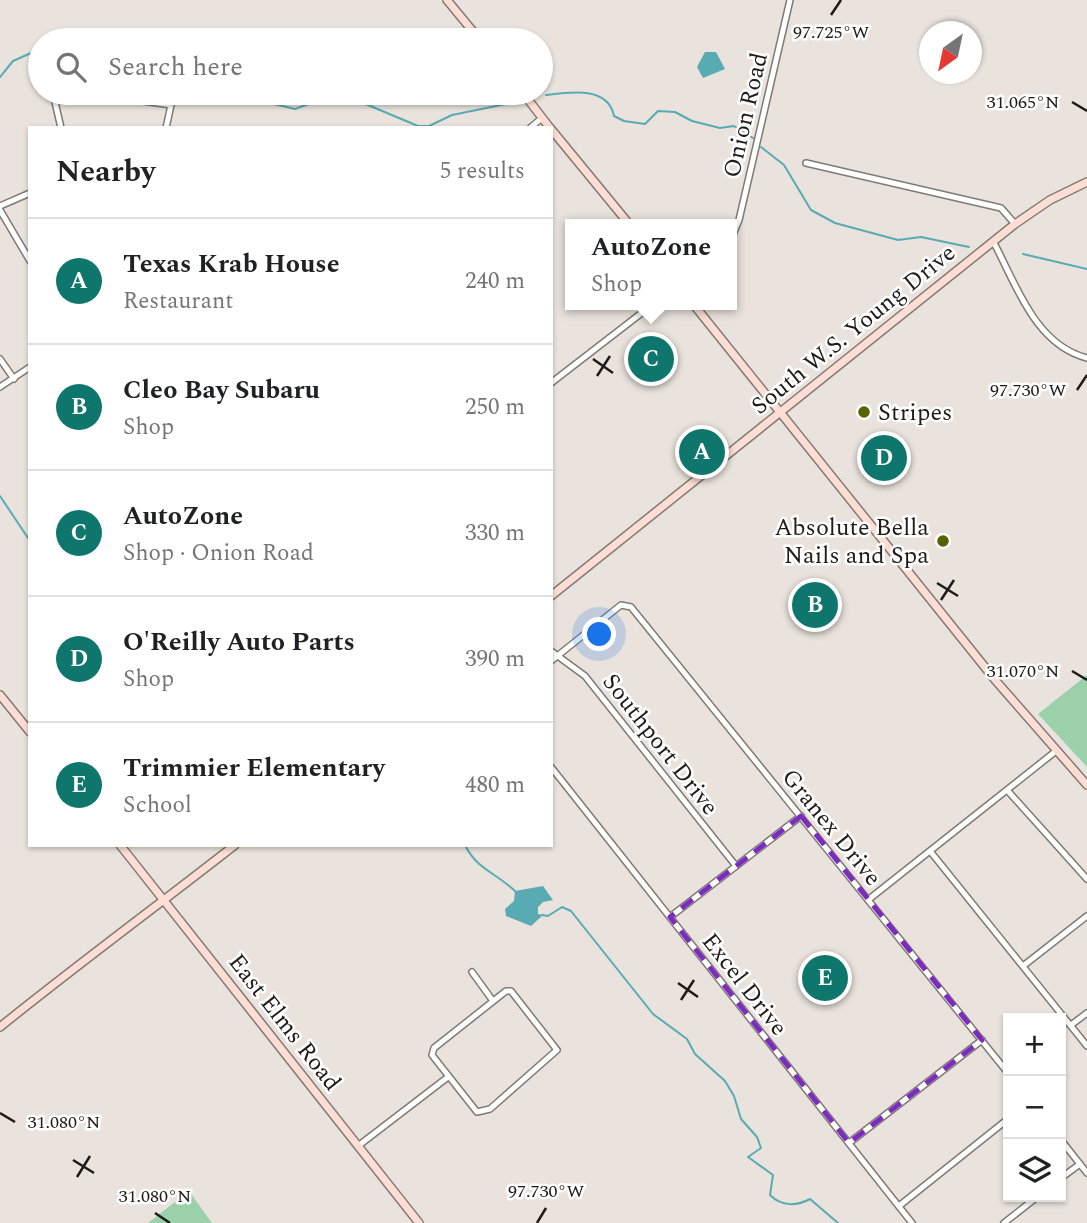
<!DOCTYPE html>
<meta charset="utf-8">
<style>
body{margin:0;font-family:Spectral,serif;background:#f6f6f6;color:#202124}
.controls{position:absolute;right:21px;bottom:21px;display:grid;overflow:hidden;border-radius:0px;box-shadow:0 2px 5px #0004}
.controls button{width:63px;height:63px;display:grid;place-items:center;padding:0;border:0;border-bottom:2px solid #e0e0e0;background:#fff;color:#202124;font:35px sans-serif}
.compass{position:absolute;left:919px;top:21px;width:63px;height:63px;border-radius:50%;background:#fff;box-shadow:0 2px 5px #0004;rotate:213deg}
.you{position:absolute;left:600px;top:635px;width:24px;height:24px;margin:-18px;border:5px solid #fff;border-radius:50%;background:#1a73e8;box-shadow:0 0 0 10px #1a73e833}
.badge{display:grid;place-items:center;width:46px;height:46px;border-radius:50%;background:#0f766e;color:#fff;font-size:23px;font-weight:700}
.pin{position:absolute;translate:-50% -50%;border:4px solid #fff;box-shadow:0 2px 7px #0006}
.popup{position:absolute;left:565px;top:219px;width:172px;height:91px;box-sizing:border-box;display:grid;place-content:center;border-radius:0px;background:#fff;filter:drop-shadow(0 2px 5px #0005);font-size:23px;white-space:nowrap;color:#757577}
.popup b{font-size:26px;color:#202124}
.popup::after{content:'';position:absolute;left:50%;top:100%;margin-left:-14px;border:14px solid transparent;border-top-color:#fff}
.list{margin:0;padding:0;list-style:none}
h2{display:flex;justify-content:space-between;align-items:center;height:91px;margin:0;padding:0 28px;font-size:30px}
h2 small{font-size:23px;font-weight:400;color:#757577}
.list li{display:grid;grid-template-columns:46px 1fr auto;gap:21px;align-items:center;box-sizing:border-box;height:126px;padding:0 28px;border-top:2px solid #e0e0e0}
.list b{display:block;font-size:26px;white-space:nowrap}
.list p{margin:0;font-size:23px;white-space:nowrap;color:#757577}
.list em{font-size:23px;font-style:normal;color:#757577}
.icon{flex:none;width:38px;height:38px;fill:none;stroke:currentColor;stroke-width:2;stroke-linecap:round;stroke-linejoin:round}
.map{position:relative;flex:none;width:1087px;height:1223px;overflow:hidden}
.search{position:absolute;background:#fff;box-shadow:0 2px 5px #0004;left:28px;top:28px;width:525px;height:77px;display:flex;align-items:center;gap:18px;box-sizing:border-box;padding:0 24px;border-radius:38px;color:#757577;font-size:26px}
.panel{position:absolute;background:#fff;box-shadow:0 2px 5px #0004;left:28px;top:126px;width:525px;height:721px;border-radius:0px}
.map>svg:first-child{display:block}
</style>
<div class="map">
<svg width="1087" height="1223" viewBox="0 0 1087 1223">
<rect width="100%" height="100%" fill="#eae3dd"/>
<g fill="#9ad1aa">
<polygon points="1087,675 1087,767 1038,714"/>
<polygon points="189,1191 212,1223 148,1223"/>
</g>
<g fill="#58abb3">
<polygon points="705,52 716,52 725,69 703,78 697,67"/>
<polygon points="543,886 553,900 543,902 538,907 538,914 543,915 531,926 506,916 505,909 514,901 515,891"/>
</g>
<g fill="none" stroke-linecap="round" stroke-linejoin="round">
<g stroke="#58abb3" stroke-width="2">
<polyline points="67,40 106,40"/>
<polyline points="0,77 13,61 40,49"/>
<polyline points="256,93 274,104 295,109 319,100 356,100 418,126 429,126 452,115 506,104"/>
<path d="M 546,95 C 570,92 608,86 614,116 L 624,121 L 645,124 L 658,111 L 675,112 L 692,121 L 720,128 L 734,126 L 753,138"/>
<polyline points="761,147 784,165 811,210 835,223 898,240 921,237 969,247"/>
<polyline points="1023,254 1087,269"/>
<polyline points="0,496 30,541"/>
<path d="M 465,845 C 477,870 497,873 516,892"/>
<path d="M 542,915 L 548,916 L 562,907 L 571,911 L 653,1014 L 687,1039 L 695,1054 L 725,1081 L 734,1096 L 741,1119 L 757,1137 L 761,1148 L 748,1157 L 773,1175 L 770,1195 C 782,1207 797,1206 810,1199 L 838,1223"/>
</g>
<g stroke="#807a75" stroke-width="8">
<g id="minor">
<polyline points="61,128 55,102 76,95 95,94 171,105 166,128"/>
<polyline points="530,128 542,118"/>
<polyline points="806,163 1001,208 1015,224"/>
<polyline points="0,206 30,193"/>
<polyline points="0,210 30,261"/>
<polyline points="732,237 739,220 790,0"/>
<path d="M 993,241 C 1016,284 1035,345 1087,358"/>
<polyline points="0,359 14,379"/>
<polyline points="551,383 652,305"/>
<polyline points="0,387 30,367"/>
<polyline points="551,651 585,676 736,866"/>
<polyline points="551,661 621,605 631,607 1008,1073"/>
<polyline points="551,767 912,1223"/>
<polyline points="1007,790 1087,879"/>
<polyline points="930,851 1087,1046"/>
<polyline points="868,900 1056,751"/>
<polyline points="670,917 801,816"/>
<polyline points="1023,966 1087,916"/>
<polyline points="472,972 493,1001"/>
<polygon points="506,991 511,991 557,1050 490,1109 477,1112 432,1055 434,1048"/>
<polyline points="1071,1025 1087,1013"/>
<polyline points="1061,1140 1087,1173"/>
<polyline points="849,1143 982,1040"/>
<polyline points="358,1146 448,1077"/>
<polyline points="1061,1178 1080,1164"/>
<polyline points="899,1206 1008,1119"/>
<polyline points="1004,1223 1037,1197"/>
</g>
</g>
<g stroke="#807a75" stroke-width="10">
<g id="secondary">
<polyline points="447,0 480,40"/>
<polyline points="523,93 550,128"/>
<polyline points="551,129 629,224"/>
<polyline points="694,305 996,681 1087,785"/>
<polyline points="551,596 1015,224 1050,200 1087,182"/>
<polyline points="0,695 30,732"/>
<polyline points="120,845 419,1223"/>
<path d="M 0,1027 C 77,965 157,906 235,845"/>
</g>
</g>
<use href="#minor" stroke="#fff" stroke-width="5"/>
<use href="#secondary" stroke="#feded4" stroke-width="7"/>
</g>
<path fill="none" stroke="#7b2cbf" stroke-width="5" stroke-dasharray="14 9" stroke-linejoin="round" d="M 801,816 L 982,1040 L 849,1143 L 670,917 Z"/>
<path fill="none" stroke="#1e1b19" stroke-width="2.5" d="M 831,15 L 841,0M 1072,102 L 1087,111M 593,359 L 613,373M 597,376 L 610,356M 1077,390 L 1087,375M 937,583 L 958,596M 941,600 L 954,580M 1072,671 L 1087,680M 678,983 L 698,997M 681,1000 L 694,980M 0,1113 L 15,1122M 73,1160 L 94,1173M 77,1177 L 90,1156M 155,1213 L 170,1223M 537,1223 L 546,1208"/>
<g fill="#576200" stroke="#fff" stroke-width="2.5">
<circle cx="864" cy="412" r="7"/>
<circle cx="943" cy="541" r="7"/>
</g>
<g text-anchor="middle" stroke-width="5" stroke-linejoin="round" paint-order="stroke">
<g font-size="24" fill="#1e1b19" stroke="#fff">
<text transform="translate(745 115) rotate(-77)" y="8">Onion Road</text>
<text transform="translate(853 329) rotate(-39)" y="8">South W.S. Young Drive</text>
<text transform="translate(661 744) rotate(52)" y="8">Southport Drive</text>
<text transform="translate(832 827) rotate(51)" y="8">Granex Drive</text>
<text transform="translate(745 984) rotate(52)" y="8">Excel Drive</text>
<text transform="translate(285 1022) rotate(52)" y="8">East Elms Road</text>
</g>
<g font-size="24" fill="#1e1b19" stroke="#fff" text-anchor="start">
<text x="878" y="420">Stripes</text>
<text x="929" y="535" text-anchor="end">Absolute Bella<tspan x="929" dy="28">Nails and Spa</tspan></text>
</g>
</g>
<g font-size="18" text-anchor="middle" fill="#1e1b19" stroke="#fff" stroke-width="5" stroke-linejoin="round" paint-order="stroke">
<text x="831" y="38">97.725°W</text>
<text x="1023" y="108">31.065°N</text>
<text x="1028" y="396">97.730°W</text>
<text x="1023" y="677">31.070°N</text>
<text x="64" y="1128">31.080°N</text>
<text x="546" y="1197">97.730°W</text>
<text x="155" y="1202">31.080°N</text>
</g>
</svg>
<div class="controls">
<button>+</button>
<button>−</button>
<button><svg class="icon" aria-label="layers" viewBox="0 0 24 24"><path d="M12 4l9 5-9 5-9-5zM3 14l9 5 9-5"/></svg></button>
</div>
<svg class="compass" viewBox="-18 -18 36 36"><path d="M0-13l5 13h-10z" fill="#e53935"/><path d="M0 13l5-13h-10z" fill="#757577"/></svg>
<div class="you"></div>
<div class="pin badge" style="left:702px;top:452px">A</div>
<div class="pin badge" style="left:815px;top:605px">B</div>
<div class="pin badge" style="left:651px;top:359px">C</div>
<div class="popup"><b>AutoZone</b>Shop</div>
<div class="pin badge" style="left:884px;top:458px">D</div>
<div class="pin badge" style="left:825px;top:978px">E</div>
<div class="search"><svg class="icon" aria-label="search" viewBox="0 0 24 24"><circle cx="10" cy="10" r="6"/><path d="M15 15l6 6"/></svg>Search here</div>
<section class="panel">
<h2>Nearby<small>5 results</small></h2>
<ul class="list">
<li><span class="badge">A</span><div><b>Texas Krab House</b><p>Restaurant</p></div><em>240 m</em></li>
<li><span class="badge">B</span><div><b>Cleo Bay Subaru</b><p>Shop</p></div><em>250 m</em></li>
<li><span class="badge">C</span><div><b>AutoZone</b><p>Shop · Onion Road</p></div><em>330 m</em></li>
<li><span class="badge">D</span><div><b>O'Reilly Auto Parts</b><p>Shop</p></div><em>390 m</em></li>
<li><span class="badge">E</span><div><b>Trimmier Elementary</b><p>School</p></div><em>480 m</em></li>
</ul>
</section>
</div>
